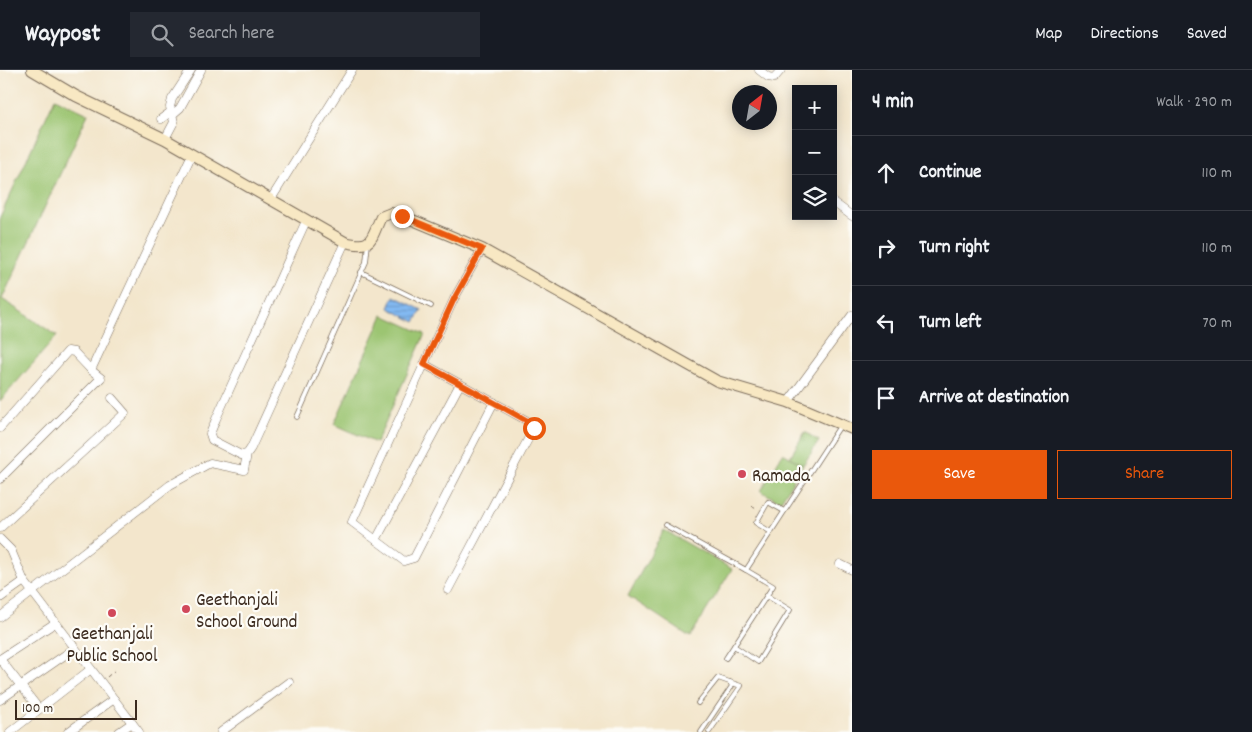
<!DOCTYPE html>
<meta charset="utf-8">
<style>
body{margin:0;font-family:Dekko,sans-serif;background:#242831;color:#f1f3f6}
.controls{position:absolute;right:15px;top:15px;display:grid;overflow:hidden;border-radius:0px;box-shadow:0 2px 12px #0003}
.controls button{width:45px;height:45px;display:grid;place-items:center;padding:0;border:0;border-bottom:1px solid #363941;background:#171b24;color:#f1f3f6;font:25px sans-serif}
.compass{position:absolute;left:732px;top:15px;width:45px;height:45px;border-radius:50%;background:#171b24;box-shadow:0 2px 12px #0003;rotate:31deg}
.scale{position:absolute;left:15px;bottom:12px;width:122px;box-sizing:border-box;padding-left:5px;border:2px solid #3b2a1e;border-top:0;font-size:14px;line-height:18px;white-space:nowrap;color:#3b2a1e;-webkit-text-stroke:4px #fdfcf7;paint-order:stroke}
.stop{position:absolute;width:15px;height:15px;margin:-11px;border:4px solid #ea580c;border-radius:50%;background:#fff}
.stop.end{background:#ea580c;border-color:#fff;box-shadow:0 1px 5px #0008}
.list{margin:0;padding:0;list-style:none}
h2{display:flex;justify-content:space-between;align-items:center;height:65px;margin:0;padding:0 20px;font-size:21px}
h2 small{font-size:16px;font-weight:400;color:#9ea1a6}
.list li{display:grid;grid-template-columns:32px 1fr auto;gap:15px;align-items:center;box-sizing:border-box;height:75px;padding:0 20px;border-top:1px solid #363941}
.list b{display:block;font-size:19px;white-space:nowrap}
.list em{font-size:16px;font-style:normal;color:#9ea1a6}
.actions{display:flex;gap:10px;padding:15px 20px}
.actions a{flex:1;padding:11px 0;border:1px solid #ea580c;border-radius:0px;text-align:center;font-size:18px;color:#ea580c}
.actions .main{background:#ea580c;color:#fff}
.icon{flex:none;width:28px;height:28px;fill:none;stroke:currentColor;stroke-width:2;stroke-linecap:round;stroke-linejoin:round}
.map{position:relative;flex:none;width:852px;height:662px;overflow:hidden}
header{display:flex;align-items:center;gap:30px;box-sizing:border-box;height:70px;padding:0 25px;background:#171b24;border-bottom:1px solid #363941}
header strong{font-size:24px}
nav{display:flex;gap:28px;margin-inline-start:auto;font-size:18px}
.search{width:350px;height:45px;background:#242831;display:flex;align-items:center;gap:12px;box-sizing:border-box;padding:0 18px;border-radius:0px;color:#9ea1a6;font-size:19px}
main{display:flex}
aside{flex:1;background:#171b24}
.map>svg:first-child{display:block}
</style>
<header>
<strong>Waypost</strong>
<div class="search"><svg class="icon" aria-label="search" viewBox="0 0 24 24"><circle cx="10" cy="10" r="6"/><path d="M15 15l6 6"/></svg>Search here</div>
<nav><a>Map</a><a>Directions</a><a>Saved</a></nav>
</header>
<main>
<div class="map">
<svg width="852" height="662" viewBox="0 0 852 662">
<defs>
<pattern id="park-tufts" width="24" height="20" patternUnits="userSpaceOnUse" patternTransform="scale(1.25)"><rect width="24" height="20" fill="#9cc572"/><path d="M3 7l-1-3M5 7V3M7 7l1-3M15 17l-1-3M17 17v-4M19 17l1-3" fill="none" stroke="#87a962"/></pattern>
<pattern id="water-rules" width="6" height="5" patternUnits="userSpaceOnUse" patternTransform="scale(1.25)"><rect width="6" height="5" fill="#83baf3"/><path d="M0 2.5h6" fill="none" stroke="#6c97c4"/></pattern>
</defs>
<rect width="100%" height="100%" fill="#fdfcf7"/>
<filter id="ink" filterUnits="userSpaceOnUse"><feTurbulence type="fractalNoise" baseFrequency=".02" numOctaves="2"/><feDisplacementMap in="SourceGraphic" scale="10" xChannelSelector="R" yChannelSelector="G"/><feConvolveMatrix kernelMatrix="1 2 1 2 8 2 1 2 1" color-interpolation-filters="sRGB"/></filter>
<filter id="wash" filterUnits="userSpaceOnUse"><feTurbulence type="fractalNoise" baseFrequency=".0096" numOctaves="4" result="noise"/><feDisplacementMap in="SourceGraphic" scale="20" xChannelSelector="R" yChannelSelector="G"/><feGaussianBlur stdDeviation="1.12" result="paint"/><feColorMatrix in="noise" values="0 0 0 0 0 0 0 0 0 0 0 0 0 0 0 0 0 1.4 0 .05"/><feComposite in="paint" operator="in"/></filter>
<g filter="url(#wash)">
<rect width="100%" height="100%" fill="#f3e6cc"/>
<g fill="#9cc572" stroke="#6c7848">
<polygon points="55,28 88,44 2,229 57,266 0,331 0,147"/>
<polygon points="383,245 425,264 376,373 334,354"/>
<polygon points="783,383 803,395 780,432 761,421"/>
<polygon points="664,460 732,499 690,567 628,526"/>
</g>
<polygon fill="url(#park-tufts)" stroke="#6c7848" points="805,362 819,371 803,395 790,387"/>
<polygon fill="url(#water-rules)" stroke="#5f7288" points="394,226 422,240 415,252 389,238"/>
</g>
<g filter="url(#ink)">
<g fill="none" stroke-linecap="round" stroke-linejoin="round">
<g stroke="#7b6c5b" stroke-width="5.5">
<g id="lane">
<polyline points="361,202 431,236"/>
<polyline points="297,347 366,192 368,173"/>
<polyline points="665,455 746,500 840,356"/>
<polyline points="771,462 756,453 768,432 784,441"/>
<polyline points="734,576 758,592 790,540 767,526"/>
<polyline points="726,588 773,516 746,500"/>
<polyline points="698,633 718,608 741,616 709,662"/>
<polyline points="701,662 732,616 730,612"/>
</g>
</g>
<g stroke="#7b6c5b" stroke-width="9">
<g id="street">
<polyline points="759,0 768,7 774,8 781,0"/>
<polyline points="173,44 180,38 201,0"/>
<polyline points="161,49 172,41"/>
<polyline points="165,69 174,52 170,37 172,29 191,0"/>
<polyline points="271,129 352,0"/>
<polyline points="833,132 852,146"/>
<polyline points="306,151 216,349 210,364 212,370 241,385 247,384 251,378 345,172"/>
<polyline points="482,179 454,229 352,452 404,491 414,488 494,332"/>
<polyline points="424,294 533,354 534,358 448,520"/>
<polyline points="788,332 852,245"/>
<polyline points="0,358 68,281 74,282 91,300"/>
<polyline points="0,409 101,308 91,300 192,84"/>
<polyline points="0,458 125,343 112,328"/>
<polyline points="0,469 11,480 24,511"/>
<polyline points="376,470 460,314"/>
<polyline points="840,494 852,500"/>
<polyline points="0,528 24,511 139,662"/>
<polyline points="0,547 170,415 210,393 244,400 247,384"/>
<polyline points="0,589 55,553"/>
<polyline points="0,589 39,639"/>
<polyline points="0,630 75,578"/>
<polyline points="10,662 91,599"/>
<polyline points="68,662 114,629"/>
<polyline points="119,662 132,653"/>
<polyline points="221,662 289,612"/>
</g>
</g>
<g stroke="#7b6c5b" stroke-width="12">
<path id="secondary" d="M 32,0 L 76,26 L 165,69 L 345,172 C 373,179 370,170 381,147 L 391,143 L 403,146 L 482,179 L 717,311 L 788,332 L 852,359"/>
</g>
<g stroke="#7b6c5b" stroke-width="1" stroke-dasharray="4 4" stroke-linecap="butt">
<polyline points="752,436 757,440"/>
<polyline points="107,607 115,600"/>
</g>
<use href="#lane" stroke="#fff" stroke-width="4"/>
<use href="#street" stroke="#fff" stroke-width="8"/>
<use href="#secondary" stroke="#f8e8c3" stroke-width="10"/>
</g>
</g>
<g fill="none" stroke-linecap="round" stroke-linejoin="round" filter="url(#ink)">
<polyline stroke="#ea580c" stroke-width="6" points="402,146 482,179 454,229 424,294 533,354 534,358"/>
</g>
<g fill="#d1495b" stroke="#fdfcf7" stroke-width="2">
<circle cx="742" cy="404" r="5"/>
<circle cx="186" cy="539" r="5"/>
<circle cx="112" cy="543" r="5"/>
</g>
<g text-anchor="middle" stroke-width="4.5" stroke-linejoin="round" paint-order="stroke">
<g font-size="19" fill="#3b2a1e" stroke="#fdfcf7" text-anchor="start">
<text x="752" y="411">Ramada</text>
<text x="196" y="535">Geethanjali<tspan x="196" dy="22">School Ground</tspan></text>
<text x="112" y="569" text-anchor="middle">Geethanjali<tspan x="112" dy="22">Public School</tspan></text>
</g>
</g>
</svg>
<div class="controls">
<button>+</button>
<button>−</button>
<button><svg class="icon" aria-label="layers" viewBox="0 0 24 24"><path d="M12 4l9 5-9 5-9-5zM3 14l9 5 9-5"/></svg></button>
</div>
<svg class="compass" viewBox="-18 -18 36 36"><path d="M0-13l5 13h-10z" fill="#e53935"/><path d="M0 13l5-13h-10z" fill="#9ea1a6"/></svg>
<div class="scale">100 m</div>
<div class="stop" style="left:534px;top:358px"></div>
<div class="stop end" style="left:402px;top:146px"></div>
</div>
<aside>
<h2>4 min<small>Walk · 290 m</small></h2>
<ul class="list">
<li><svg class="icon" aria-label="ahead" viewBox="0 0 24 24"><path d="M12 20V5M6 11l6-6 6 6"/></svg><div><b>Continue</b></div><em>110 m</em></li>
<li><svg class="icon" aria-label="right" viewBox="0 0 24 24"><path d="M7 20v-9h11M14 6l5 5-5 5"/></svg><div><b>Turn right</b></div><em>110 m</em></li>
<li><svg class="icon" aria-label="left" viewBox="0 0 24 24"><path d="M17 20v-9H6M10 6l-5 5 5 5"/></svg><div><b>Turn left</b></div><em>70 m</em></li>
<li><svg class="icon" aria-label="arrive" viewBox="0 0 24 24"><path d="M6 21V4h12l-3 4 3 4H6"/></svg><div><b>Arrive at destination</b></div></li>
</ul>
<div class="actions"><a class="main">Save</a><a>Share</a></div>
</aside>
</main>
